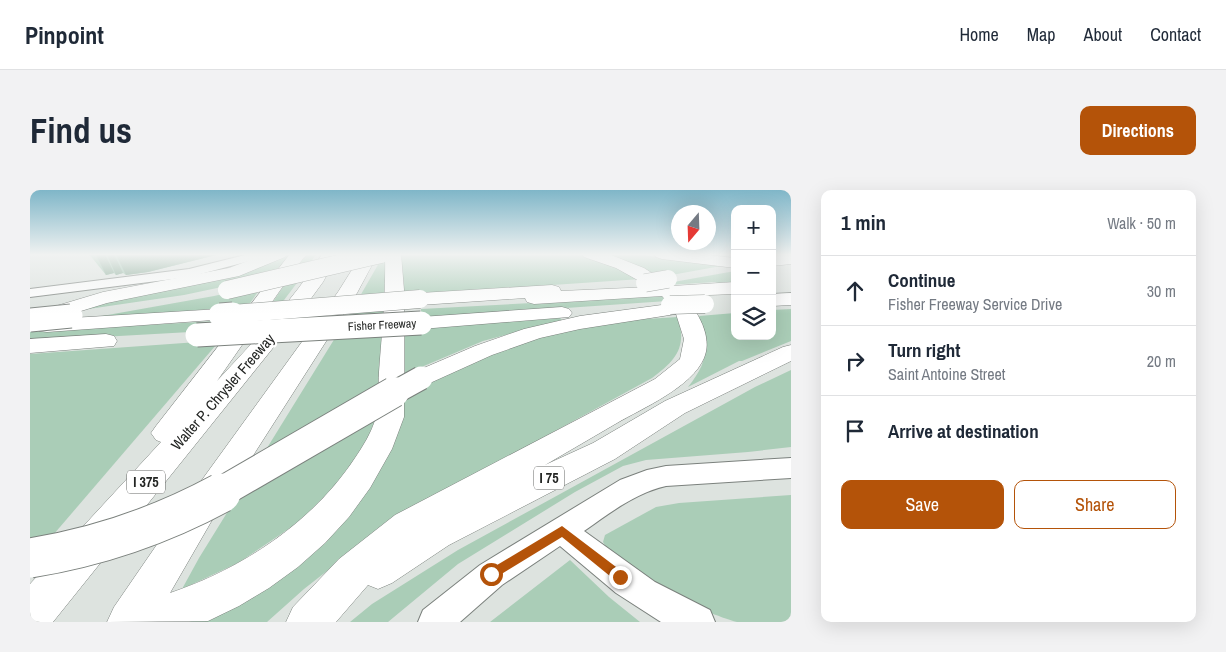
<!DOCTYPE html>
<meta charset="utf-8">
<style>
body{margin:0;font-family:"Archivo Narrow",sans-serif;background:#f2f2f3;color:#1f2937}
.controls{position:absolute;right:15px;top:15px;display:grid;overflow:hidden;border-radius:10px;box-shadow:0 5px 20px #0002}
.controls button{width:45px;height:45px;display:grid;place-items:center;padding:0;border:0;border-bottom:1px solid #e0e1e3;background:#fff;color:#1f2937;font:25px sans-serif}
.compass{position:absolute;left:641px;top:15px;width:45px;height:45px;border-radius:50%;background:#fff;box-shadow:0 5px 20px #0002;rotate:199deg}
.stop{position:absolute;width:15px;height:15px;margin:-11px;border:4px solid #b45309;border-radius:50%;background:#fff}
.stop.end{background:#b45309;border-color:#fff;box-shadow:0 1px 5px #0008}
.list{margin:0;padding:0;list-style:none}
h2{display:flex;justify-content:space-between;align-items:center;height:65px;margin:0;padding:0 20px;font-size:21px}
h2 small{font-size:16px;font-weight:400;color:#747a83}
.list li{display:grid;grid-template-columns:32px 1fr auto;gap:15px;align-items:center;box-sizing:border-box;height:70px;padding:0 20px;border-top:1px solid #e0e1e3}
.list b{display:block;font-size:19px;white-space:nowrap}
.list p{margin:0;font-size:16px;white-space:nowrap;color:#747a83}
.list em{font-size:16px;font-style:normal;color:#747a83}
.actions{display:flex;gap:10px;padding:15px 20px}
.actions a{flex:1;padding:11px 0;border:1px solid #b45309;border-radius:10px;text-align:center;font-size:18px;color:#b45309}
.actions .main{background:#b45309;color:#fff}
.icon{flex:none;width:28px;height:28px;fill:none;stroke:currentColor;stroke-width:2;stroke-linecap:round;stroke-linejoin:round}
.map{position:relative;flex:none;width:761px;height:432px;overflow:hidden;border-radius:10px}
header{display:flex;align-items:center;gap:30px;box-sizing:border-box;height:70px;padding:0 25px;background:#fff;border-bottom:1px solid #e0e1e3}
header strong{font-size:24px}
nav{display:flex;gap:28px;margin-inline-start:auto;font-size:18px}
.intro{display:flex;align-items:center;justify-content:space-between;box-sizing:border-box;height:120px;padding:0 30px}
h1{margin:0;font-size:35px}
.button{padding:12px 22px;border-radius:10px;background:#b45309;color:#fff;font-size:18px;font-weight:700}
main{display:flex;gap:30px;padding:0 30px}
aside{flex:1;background:#fff;border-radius:10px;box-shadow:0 5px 20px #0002}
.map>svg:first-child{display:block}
</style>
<header>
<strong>Pinpoint</strong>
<nav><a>Home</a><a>Map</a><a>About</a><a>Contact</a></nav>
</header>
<div class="intro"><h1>Find us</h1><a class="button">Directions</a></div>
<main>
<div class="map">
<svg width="761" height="432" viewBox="0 0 761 432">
<rect width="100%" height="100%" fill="#dde3df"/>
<g fill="#aacdb7">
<polygon points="258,64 261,64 239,87 154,105 38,122 235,75"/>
<polygon points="278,64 286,64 273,85 251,114 241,115 263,81"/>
<polygon points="358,64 350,218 333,260 296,307 263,336 208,373 152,399 169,368 318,127 353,66"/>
<polygon points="368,64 550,64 565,68 611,89 374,105 373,85"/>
<polygon points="570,64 606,64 691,76 625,88"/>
<polygon points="705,81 705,92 688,93 685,92 621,96"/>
<polygon points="233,95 218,116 70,128 72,126 184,106"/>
<polygon points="633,106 637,111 391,128 391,119"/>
<path d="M 761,119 L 761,151 L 712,171 L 709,171 L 658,197 C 679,171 679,156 669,126 L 705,123 L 705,146 L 742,146 L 742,120 Z"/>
<path d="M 648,127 C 657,158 646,170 622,188 L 362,330 L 274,399 L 237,432 L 159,432 L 170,427 L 256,377 L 373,205 L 432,175 L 487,154 L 542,139 L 600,130 Z"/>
<polygon points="530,128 532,130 453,151 375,184 375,146 394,144 391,138"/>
<polygon points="186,131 178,141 0,151 0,142"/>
<polygon points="168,152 186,155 0,372 0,164"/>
<polygon points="761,180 761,257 718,262 616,270 593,276 545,302 428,374 358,432 320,432 342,414 428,360 725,197"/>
<path d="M 761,305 L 761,432 C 744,432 723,432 707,432 C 674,424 589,381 573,352 L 575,345 L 626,317 L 649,313 Z"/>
<polygon points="540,370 579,407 610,432 460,432"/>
</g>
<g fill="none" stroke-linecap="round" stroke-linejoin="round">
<g stroke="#7b817d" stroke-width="2">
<g id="minor">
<polygon points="219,64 237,64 235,67 159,87 0,107 0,99 159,79"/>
<path d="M 761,268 L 761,288 L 636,296 C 605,303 580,323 554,341 L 625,392 L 680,420 L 685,432 L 631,432 L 586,403 L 530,356 L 472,395 L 430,432 L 388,432 L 393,420 L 450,375 L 590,290 L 617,280 L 636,276 Z"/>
</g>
</g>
<g stroke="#7b817d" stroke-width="1">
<g id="highway">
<polygon points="236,64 257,64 255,67 209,86 77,113 25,129 190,119 197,121 200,125 197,129 17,142 9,141 6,136 8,133 3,131 0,128 3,123 73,102 199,78"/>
<path d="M 260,64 L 277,64 L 267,76 L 187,191 C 225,150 263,111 292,64 L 308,64 L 293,92 L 263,133 L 23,432 L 0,432 L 0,394 L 131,252 L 126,250 L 121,243 L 126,236 Z"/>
<path d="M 332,64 L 348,64 L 327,103 L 185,325 L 140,403 C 212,379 283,332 325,268 C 333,256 342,242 346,227 C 350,214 348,196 349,182 C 352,142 356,104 355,64 L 371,64 L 374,100 L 374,227 L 362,259 L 340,298 L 319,327 L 295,353 L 268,377 L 239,398 L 209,416 L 178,431 L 77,432 L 84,417 L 161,305 L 308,102 Z"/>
<path d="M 552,64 L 581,65 L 614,78 L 642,96 L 705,92 L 705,104 L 653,106 C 668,121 683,147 674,168 C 662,197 613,218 587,233 C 563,247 539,261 515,275 L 563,253 L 635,211 L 753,157 L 761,155 L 761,171 L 655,223 L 585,269 L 419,355 L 362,393 L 348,399 L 338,395 L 306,432 L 256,432 L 263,417 L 309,369 L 365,325 L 625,189 L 650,169 L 654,149 L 646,124 L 550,139 L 510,148 L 462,165 L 400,193 L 391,196 L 382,193 L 378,188 L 382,183 L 445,156 L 494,139 L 550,126 L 639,114 L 632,106 L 504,114 L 497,112 L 495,108 L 390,115 L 383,113 L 380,109 L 383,105 L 390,103 L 522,95 L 529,97 L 531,101 L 620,97 L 586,78 L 554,67 Z"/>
<polygon points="624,64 668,64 705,68 705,78 632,69 626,67"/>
<polygon points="761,64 761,74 742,76 742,66"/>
<polygon points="761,103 761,115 742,116 742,104"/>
<polygon points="532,117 539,119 542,123 539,127 391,139 383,138 380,133 383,128 391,127"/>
<polygon points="76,144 84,146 87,151 84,156 0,163 0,149"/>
</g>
</g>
<use href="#minor" fill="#fff" fill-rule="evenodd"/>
<use href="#highway" fill="#fff" fill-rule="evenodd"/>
<g stroke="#7b817d" stroke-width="19" stroke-linecap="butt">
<g id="highway-bridge-far3">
<polyline points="615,93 638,89"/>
<polyline points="197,100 351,64"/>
<polyline points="640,115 675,114"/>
<polyline points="190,125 390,109"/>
</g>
</g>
<g stroke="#7b817d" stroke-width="25" stroke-linecap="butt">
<g id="highway-bridge-far2">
<polyline points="190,125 203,124"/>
<polyline points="0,130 41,126"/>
<polyline points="167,145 391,133"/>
<polyline points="362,204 391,188"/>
</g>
</g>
<g stroke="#7b817d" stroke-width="32" stroke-linecap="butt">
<polyline id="highway-bridge-far1" points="188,304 364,202"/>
</g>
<g stroke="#7b817d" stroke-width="41" stroke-linecap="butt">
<path id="highway-bridge" d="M 0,368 C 68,357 130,336 191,303"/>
</g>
<use href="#highway-bridge-far3" stroke="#fff" stroke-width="18"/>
<use href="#highway-bridge-far2" stroke="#fff" stroke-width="23"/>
<use href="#highway-bridge-far1" stroke="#fff" stroke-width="30"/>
<use href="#highway-bridge" stroke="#fff" stroke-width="39"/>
</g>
<polygon fill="#8cbda0" points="59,64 190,64 118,82 96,85 93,83 86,85 84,83 76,85"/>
<g fill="#729a82">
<polygon points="73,64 75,64 84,83 76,85 66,65"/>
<polygon points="84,64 93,83 86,85 77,65"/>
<polygon points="103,64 190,64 118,82 96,85 86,65"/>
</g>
<polygon fill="#a3dcba" stroke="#729a82" points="85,64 103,64 86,65"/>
<linearGradient id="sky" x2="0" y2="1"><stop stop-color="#7fb6c8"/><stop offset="0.52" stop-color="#f0f2f1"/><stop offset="1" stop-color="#f0f2f1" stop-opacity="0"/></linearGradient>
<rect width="761" height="124" fill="url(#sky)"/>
<polygon fill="#b45309" points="532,336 594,383 596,387 594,391 590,392 586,391 532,347 465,388 461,390 457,388 455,384 457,381"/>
<g text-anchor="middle" stroke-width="4.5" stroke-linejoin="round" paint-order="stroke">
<g font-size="12" fill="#232523" stroke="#fff">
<text transform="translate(352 135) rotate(-3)" y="4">Fisher Freeway</text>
</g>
<g fill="#fff" stroke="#656665" stroke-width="1">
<rect x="504" y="276.5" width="30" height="23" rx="4"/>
<rect x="97" y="280.5" width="38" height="23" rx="4"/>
</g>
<g font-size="14" font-weight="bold" fill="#232523">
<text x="519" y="293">I 75</text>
<text x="116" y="297">I 375</text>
</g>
<g font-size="15" fill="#232523" stroke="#fff">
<text transform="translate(193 202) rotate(-49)" y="5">Walter P. Chrysler Freeway</text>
</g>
</g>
</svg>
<div class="controls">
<button>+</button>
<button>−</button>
<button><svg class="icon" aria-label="layers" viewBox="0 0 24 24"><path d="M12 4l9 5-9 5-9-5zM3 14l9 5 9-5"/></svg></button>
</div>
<svg class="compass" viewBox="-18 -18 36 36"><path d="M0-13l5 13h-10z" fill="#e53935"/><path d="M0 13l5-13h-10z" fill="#747a83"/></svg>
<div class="stop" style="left:461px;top:384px"></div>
<div class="stop end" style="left:590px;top:387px"></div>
</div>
<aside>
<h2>1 min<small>Walk · 50 m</small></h2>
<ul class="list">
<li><svg class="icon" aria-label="ahead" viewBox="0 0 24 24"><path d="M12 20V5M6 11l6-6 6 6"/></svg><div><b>Continue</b><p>Fisher Freeway Service Drive</p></div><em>30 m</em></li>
<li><svg class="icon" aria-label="right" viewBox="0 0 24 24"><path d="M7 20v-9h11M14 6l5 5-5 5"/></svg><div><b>Turn right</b><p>Saint Antoine Street</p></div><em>20 m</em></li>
<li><svg class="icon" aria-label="arrive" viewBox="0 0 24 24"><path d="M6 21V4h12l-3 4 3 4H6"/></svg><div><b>Arrive at destination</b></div></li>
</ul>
<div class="actions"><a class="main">Save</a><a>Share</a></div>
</aside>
</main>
